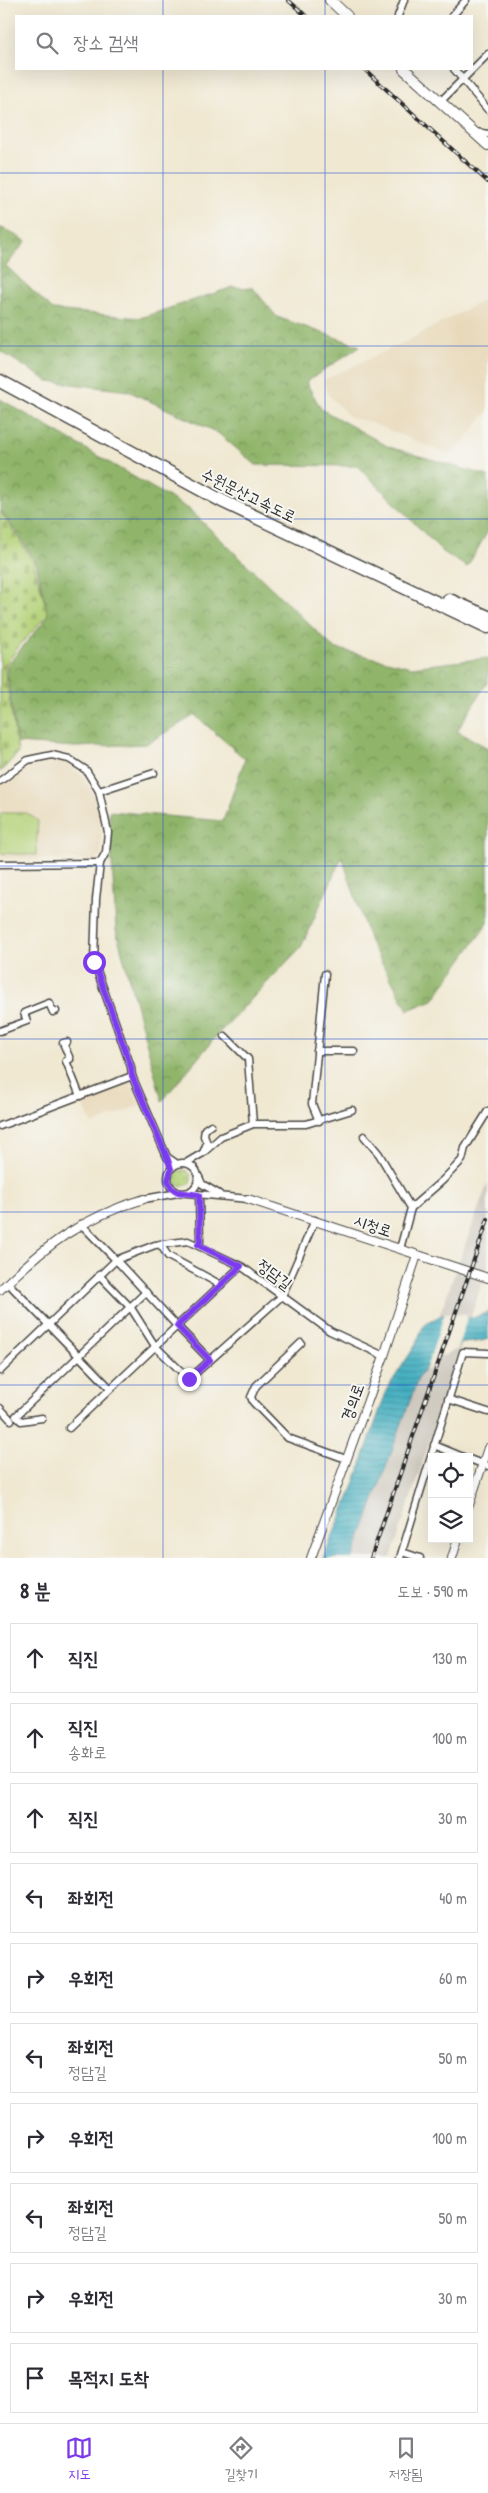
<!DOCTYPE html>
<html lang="ko">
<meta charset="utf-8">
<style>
body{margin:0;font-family:"Patrick Hand","Poor Story",sans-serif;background:#f2f2f3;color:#2b2b33}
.controls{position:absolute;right:15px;bottom:15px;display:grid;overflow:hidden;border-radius:0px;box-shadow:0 5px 20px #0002}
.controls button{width:45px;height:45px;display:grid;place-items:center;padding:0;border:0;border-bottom:1px solid #e1e1e2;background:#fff;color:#2b2b33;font:25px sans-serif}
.stop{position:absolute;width:15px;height:15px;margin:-11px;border:4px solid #7c3aed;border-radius:50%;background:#fff}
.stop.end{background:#7c3aed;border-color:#fff;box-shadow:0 1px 5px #0008}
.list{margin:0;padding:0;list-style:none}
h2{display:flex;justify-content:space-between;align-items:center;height:65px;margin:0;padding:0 20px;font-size:21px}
h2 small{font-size:16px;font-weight:400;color:#7c7c81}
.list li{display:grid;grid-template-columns:32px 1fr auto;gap:15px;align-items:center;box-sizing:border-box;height:70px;margin:0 10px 10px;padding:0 10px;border:1px solid #e1e1e2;border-radius:0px}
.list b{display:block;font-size:19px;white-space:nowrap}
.list p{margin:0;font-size:16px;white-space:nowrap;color:#7c7c81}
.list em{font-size:16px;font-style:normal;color:#7c7c81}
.icon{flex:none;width:28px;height:28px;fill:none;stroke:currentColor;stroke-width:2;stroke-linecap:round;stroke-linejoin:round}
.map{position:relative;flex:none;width:488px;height:1558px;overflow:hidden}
.search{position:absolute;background:#fff;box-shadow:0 5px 20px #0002;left:15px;right:15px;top:15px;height:55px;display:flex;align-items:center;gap:12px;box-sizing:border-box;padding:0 18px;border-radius:0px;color:#7c7c81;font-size:19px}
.sheet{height:865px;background:#fff}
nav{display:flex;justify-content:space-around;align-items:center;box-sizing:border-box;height:70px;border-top:1px solid #e1e1e2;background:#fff;font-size:14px;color:#7c7c81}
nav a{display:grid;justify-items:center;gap:2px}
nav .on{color:#7c3aed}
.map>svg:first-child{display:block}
</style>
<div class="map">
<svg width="488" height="1558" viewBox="0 0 488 1558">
<defs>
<pattern id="green-dots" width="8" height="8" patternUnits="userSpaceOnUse" patternTransform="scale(1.25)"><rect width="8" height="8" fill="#b5d37a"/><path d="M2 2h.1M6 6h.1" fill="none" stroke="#9cb56a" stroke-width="1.8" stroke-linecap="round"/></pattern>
<pattern id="forest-crowns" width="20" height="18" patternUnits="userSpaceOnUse" patternTransform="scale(1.25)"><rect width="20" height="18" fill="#90b56a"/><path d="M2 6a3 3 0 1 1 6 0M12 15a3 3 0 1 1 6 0" fill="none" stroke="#769357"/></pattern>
<pattern id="cemetery-stones" width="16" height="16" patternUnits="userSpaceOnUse" patternTransform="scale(1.25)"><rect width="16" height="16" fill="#b5d37a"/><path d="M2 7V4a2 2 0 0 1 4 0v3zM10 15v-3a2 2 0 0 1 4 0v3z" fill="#9cb56a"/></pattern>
<pattern id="water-rules" width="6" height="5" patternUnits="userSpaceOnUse" patternTransform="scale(1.25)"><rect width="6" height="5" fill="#42aec0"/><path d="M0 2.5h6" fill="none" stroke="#378e9c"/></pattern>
</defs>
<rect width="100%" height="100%" fill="#f6f6f2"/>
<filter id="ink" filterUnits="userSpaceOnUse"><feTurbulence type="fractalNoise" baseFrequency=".02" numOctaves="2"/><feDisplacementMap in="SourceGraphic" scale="10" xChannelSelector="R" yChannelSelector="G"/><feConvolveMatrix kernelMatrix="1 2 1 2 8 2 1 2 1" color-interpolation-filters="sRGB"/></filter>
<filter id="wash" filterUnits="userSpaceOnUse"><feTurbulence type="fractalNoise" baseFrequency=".0096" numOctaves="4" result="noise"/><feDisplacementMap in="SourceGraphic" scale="20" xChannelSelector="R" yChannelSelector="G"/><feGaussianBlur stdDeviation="1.12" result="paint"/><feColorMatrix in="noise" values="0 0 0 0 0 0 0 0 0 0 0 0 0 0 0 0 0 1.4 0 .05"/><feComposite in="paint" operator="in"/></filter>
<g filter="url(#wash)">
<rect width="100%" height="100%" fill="#f0e8d1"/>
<g fill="#e8d9ba">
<polygon points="488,298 488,411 452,456 367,421 350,417 327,393 324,380 407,341"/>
<polygon points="42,759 60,760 71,766 84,778 94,795 99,806 101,834 101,855 93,861 0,858 0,784 17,770 30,762"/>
<polygon points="130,1082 140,1105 92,1125 82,1101"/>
</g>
<polygon fill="#c9c3b8" points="488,1182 488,1265 391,1558 351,1558"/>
<circle fill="url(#green-dots)" stroke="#707f52" cx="183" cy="1178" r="8"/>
<g fill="url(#forest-crowns)" stroke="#5e704a">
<polygon points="0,227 26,241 6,266 53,310 140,318 233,287 253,288 277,317 360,346 306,382 321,409 389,447 488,476 488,531 467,567 443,552 358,466 256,465 218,433 128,391 48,381 0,351"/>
<polygon points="0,399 189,509 334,648 411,667 488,658 488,681 457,731 488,748 488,923 433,1000 408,1010 370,942 342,857 301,947 219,1033 162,1101 116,930 109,811 223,821 245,759 195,715 146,744 75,747 17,743 6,667 48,616 36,562 0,509"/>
</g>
<polygon fill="url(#cemetery-stones)" stroke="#707f52" points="0,511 33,561 48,614 19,646 4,667 18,753 0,772"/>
<polygon fill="#b5d37a" stroke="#707f52" points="0,813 27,813 38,821 36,855 0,853"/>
<path fill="url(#water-rules)" stroke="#366c76" d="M 488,1312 L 488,1339 C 480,1342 472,1342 464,1343 C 447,1347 428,1362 419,1376 L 353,1558 L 323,1558 L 351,1493 L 387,1389 L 415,1346 L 423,1327 L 430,1321 L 442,1315 L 473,1318 Z"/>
<polygon fill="#f0e8d1" points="445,1313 468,1315 457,1349 441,1357 425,1372"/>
</g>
<g filter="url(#ink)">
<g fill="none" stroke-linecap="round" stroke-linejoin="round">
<g stroke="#494744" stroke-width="9">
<g id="minor">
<polyline points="398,16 404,0"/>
<polyline points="452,16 466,0"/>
<polyline points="454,69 488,110"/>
<polyline points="440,102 488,54"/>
<polyline points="475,132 488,134"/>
<polyline points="0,781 28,760 52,755 69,759 86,770 99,791 108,832 106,852 100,863 96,899 94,962 131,1067 132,1076 0,1126"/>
<polyline points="99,791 154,773"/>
<polyline points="0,864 100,863"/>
<polyline points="0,1031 27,1021 24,1013 49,1003 53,1012 56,1011"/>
<polyline points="225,1036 248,1059 253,1124"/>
<polyline points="67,1042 63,1043 70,1059 66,1061 80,1096"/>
<polyline points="317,1051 354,1051"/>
<polyline points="132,1076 167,1157 177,1164"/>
<polyline points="319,1121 312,1104 325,974"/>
<polyline points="364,1136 379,1154 411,1208 400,1249"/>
<polyline points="203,1153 221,1137 253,1124 306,1124 352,1110"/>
<circle cx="183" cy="1178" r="15"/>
<polyline points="186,1163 203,1153 207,1143 204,1136 205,1129 211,1125"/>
<polyline points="199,1177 202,1184 219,1194"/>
<polyline points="187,1193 248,1199"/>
<polyline points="144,1199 178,1193"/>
<polyline points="411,1208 443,1180 462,1160 465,1148 488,1111"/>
<polyline points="160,1244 168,1256 221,1285"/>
<polyline points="198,1245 200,1242 199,1195"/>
<polyline points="241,1266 177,1326 116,1260 155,1245 188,1241 241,1266 330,1331 384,1356"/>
<polyline points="99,1275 131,1308 155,1346 189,1379 282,1296 315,1220"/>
<polyline points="8,1283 110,1388"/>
<polyline points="301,1343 256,1386 251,1397 253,1402 288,1438 346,1459"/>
<polyline points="0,1371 116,1260 81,1224"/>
<polyline points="448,1399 488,1412"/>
<polyline points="0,1408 11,1420"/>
<polyline points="42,1418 21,1421 16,1416 146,1292"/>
<polyline points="69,1428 177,1326 210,1360"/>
<polyline points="434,1445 463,1457"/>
<polyline points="469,1459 488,1466"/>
<polyline points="402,1552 420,1558"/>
<polyline points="400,1558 463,1352 488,1353"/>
</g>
</g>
<g stroke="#494744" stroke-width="10">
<g id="tertiary">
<polyline points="248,1199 488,1278"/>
<path d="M 0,1290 C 46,1245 81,1218 144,1199"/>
<polyline points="469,1505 488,1448"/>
<polyline points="311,1558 384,1356 417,1255"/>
<polyline points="452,1558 458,1539"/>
</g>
</g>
<g stroke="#494744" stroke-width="12">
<g id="primary">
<polyline points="330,0 347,16"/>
<polyline points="404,69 488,145"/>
</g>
</g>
<g stroke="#494744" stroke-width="15">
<g id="motorway">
<polyline points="0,381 222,501 488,627"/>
<polyline points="449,600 488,617"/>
</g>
</g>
<use href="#minor" stroke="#fff" stroke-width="6"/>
<use href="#tertiary" stroke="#fff" stroke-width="8"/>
<use href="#primary" stroke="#fff" stroke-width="10"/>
<use href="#motorway" stroke="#fff" stroke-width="12"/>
<g stroke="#2b2b2b" stroke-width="4">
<g id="rail">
<polyline points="288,0 306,16"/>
<polyline points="364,69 488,182"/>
<polyline points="371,1558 488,1219"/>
</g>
</g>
<use href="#rail" stroke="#f6f6f2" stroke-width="2" stroke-dasharray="5.5" stroke-linecap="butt"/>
</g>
</g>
<g fill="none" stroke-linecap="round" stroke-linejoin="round" filter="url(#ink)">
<polyline stroke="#7c3aed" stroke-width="6" points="94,962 131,1067 132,1076 167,1157 171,1169 168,1180 171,1188 178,1192 199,1195 200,1242 198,1245 241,1266 177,1326 210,1360 189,1379"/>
</g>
<path fill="none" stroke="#1d4ed8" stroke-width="1" stroke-opacity="0.55" d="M 163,0 L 163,16M 325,0 L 325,16M 163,69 L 163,1558M 325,69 L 325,1558M 0,173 L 488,173M 0,346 L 488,346M 0,519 L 488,519M 0,692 L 488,692M 0,866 L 488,866M 0,1039 L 488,1039M 0,1212 L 488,1212M 0,1385 L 488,1385"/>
<g text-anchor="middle" stroke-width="4" stroke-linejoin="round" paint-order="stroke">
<g font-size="16" fill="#2b2b2b" stroke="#f6f6f2">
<text transform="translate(249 495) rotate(26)" y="6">수원문산고속도로</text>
<text transform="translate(373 1225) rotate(19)" y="6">시청로</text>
<text transform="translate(275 1274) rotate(37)" y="6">정담길</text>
<text transform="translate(352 1402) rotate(-70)" y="6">경의로</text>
</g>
</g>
</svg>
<div class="controls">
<button><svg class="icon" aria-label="locate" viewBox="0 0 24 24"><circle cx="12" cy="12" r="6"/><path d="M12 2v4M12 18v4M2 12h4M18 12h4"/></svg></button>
<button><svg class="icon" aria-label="layers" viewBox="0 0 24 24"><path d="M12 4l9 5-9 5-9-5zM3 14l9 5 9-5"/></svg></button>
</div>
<div class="stop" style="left:94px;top:962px"></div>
<div class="stop end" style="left:189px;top:1379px"></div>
<div class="search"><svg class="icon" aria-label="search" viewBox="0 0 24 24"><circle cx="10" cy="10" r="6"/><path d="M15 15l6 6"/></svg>장소 검색</div>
</div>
<section class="sheet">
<h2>8 분<small>도보 · 590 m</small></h2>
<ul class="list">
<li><svg class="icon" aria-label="ahead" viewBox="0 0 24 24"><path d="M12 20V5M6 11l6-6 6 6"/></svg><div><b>직진</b></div><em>130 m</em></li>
<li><svg class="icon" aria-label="ahead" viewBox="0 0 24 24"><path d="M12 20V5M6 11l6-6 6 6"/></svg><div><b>직진</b><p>송화로</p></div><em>100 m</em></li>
<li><svg class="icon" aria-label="ahead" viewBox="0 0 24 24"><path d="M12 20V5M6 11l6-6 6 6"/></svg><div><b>직진</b></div><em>30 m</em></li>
<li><svg class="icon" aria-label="left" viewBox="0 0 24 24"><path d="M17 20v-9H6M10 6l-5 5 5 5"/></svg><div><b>좌회전</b></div><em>40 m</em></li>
<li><svg class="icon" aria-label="right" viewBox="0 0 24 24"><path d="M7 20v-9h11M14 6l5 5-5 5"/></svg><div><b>우회전</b></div><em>60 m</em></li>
<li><svg class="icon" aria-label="left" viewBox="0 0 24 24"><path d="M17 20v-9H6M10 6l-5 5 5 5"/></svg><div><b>좌회전</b><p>정담길</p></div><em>50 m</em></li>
<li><svg class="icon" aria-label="right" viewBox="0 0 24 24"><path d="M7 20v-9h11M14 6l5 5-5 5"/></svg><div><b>우회전</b></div><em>100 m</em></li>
<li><svg class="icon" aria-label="left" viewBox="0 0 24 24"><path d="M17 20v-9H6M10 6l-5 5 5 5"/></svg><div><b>좌회전</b><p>정담길</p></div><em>50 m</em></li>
<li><svg class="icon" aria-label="right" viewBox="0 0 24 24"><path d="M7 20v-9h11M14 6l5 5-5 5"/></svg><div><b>우회전</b></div><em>30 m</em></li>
<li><svg class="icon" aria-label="arrive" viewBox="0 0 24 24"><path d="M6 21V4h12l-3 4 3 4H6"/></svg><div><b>목적지 도착</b></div></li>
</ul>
</section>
<nav>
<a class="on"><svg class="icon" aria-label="map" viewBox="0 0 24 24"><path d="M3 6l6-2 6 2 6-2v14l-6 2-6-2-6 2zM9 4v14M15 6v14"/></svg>지도</a>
<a><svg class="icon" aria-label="directions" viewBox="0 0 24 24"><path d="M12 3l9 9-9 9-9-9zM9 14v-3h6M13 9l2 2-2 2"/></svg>길찾기</a>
<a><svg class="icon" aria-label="saved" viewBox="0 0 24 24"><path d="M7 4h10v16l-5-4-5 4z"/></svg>저장됨</a>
</nav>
